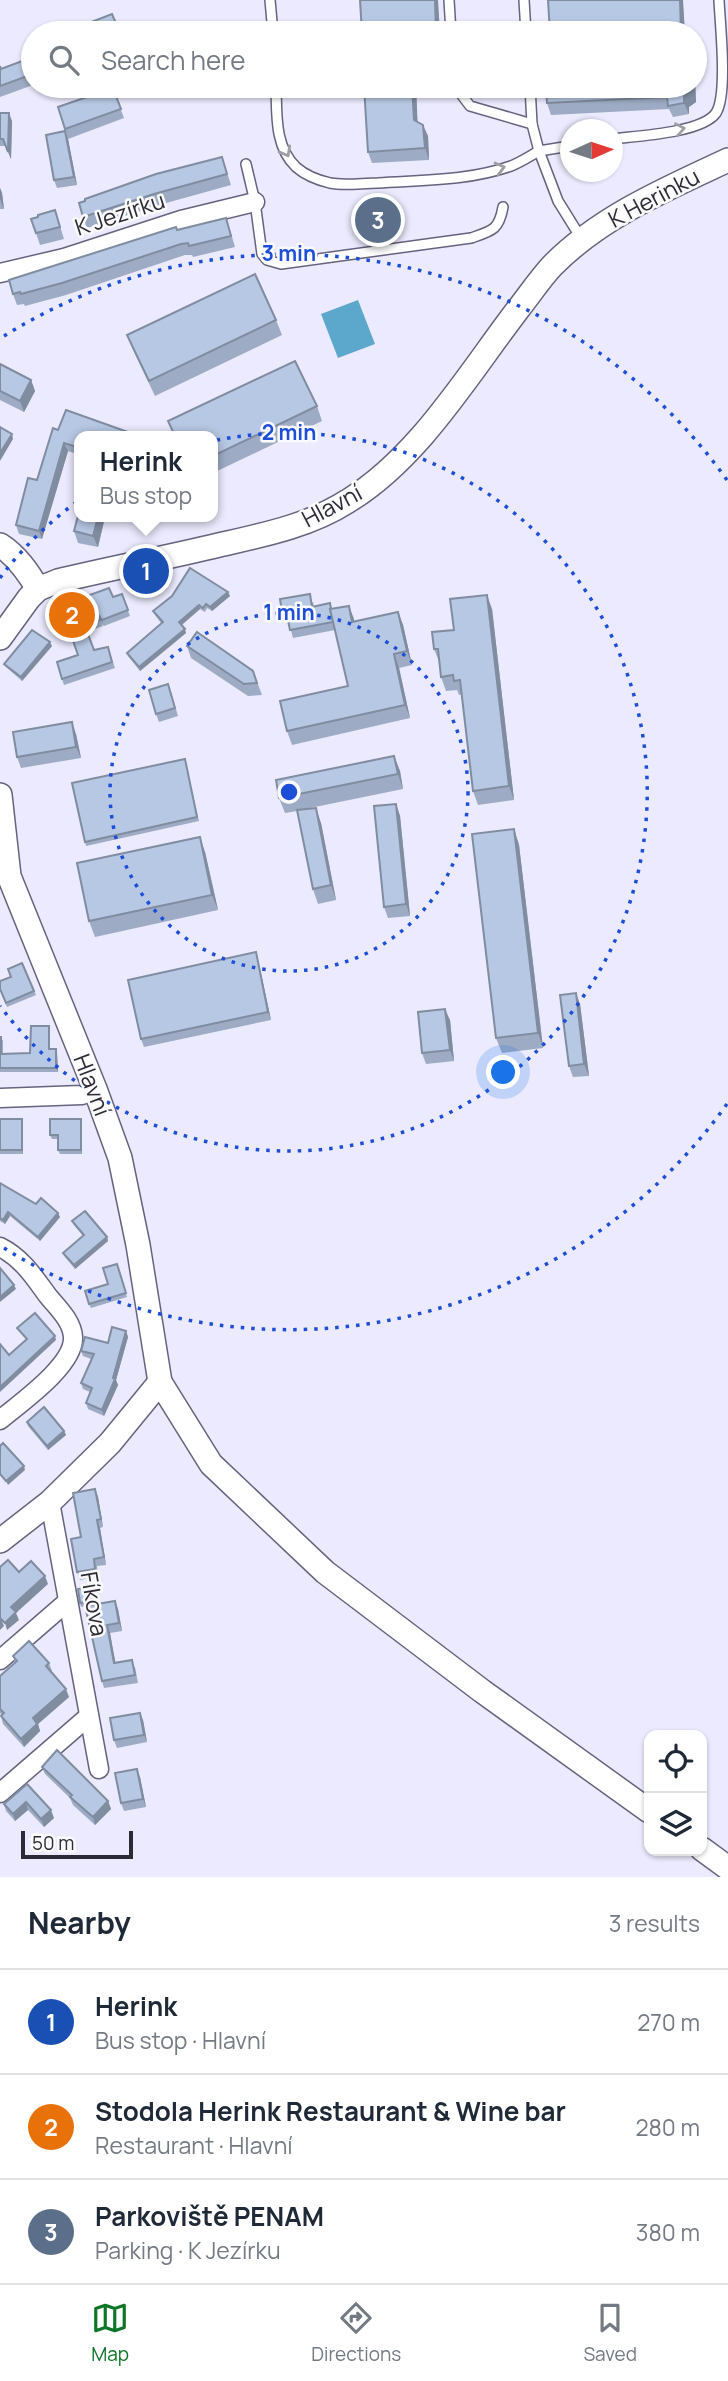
<!DOCTYPE html>
<meta charset="utf-8">
<style>
body{margin:0;font-family:Manrope,sans-serif;background:#f6f6f7;color:#1f2937}
.controls{position:absolute;right:21px;bottom:21px;display:grid;overflow:hidden;border-radius:14px;box-shadow:0 2px 5px #0004}
.controls button{width:63px;height:63px;display:grid;place-items:center;padding:0;border:0;border-bottom:2px solid #e0e1e3;background:#fff;color:#1f2937;font:35px sans-serif}
.compass{position:absolute;left:560px;top:119px;width:63px;height:63px;border-radius:50%;background:#fff;box-shadow:0 2px 5px #0004;rotate:87deg}
.scale{position:absolute;left:21px;bottom:18px;width:112px;box-sizing:border-box;padding-left:7px;border:4px solid #2b2a36;border-top:0;font-size:19px;line-height:24px;white-space:nowrap;color:#2b2a36;-webkit-text-stroke:5px #fafafa;paint-order:stroke}
.you{position:absolute;left:504px;top:1073px;width:24px;height:24px;margin:-18px;border:5px solid #fff;border-radius:50%;background:#1a73e8;box-shadow:0 0 0 10px #1a73e833}
.badge{display:grid;place-items:center;width:46px;height:46px;border-radius:50%;background:#0d7526;color:#fff;font-size:23px;font-weight:700}
.pin{position:absolute;translate:-50% -50%;border:4px solid #fff;box-shadow:0 2px 7px #0006}
.popup{position:absolute;left:74px;top:431px;width:144px;height:91px;box-sizing:border-box;display:grid;place-content:center;border-radius:14px;background:#fff;filter:drop-shadow(0 2px 5px #0005);font-size:23px;white-space:nowrap;color:#747a83}
.popup b{font-size:26px;color:#1f2937}
.popup::after{content:'';position:absolute;left:50%;top:100%;margin-left:-14px;border:14px solid transparent;border-top-color:#fff}
.list{margin:0;padding:0;list-style:none}
h2{display:flex;justify-content:space-between;align-items:center;height:91px;margin:0;padding:0 28px;font-size:30px}
h2 small{font-size:23px;font-weight:400;color:#747a83}
.list li{display:grid;grid-template-columns:46px 1fr auto;gap:21px;align-items:center;box-sizing:border-box;height:105px;padding:0 28px;border-top:2px solid #e0e1e3}
.list b{display:block;font-size:26px;white-space:nowrap}
.list p{margin:0;font-size:23px;white-space:nowrap;color:#747a83}
.list em{font-size:23px;font-style:normal;color:#747a83}
.icon{flex:none;width:38px;height:38px;fill:none;stroke:currentColor;stroke-width:2;stroke-linecap:round;stroke-linejoin:round}
.map{position:relative;flex:none;width:728px;height:1877px;overflow:hidden}
.search{position:absolute;background:#fff;box-shadow:0 2px 5px #0004;left:21px;right:21px;top:21px;height:77px;display:flex;align-items:center;gap:18px;box-sizing:border-box;padding:0 24px;border-radius:38px;color:#747a83;font-size:26px}
.sheet{height:406px;background:#fff}
nav{display:flex;justify-content:space-around;align-items:center;box-sizing:border-box;height:98px;border-top:2px solid #e0e1e3;background:#fff;font-size:19px;color:#747a83}
nav a{display:grid;justify-items:center;gap:4px}
nav .on{color:#0d7526}
.map>svg:first-child{display:block}
</style>
<div class="map">
<svg width="728" height="1877" viewBox="0 0 728 1877">
<rect width="100%" height="100%" fill="#ebeafe"/>
<polygon fill="#5ca7cc" points="358,300 375,344 338,358 321,314"/>
<g fill="none" stroke-linecap="round" stroke-linejoin="round">
<g stroke="#65637e" stroke-width="12">
<g id="service">
<polyline points="270,0 273,33"/>
<polyline points="449,0 451,33"/>
<polyline points="524,0 526,33"/>
<path d="M 276,86 C 277,113 274,146 296,167 C 305,175 317,180 330,183 C 345,186 362,183 378,183 C 421,180 469,181 511,166 C 521,162 530,156 539,151 L 558,201 L 581,238"/>
<polyline points="455,86 470,106 532,124"/>
<polyline points="530,86 532,124 539,151 570,146"/>
<path d="M 612,139 C 636,136 702,133 716,113 C 728,94 720,24 719,0"/>
<path d="M 246,164 L 255,202 L 262,254 L 267,260 L 281,264 L 471,238 C 492,231 499,230 503,207"/>
</g>
</g>
<g stroke="#65637e" stroke-width="21">
<g id="minor">
<polyline points="0,273 64,258 181,220 255,202"/>
<polyline points="0,1098 82,1095 95,1089"/>
<path d="M 0,1247 C 22,1258 34,1277 48,1296 C 58,1308 72,1321 73,1337 C 75,1365 20,1403 0,1420"/>
<polyline points="50,1502 99,1769"/>
<polyline points="0,1660 68,1601"/>
<polyline points="0,1793 89,1716"/>
</g>
</g>
<g stroke="#65637e" stroke-width="26">
<g id="tertiary">
<path d="M 0,545 C 17,556 28,572 38,589"/>
<path d="M 0,638 L 29,598 L 38,589 L 58,581 C 112,568 165,558 219,545 C 263,535 309,526 348,501 C 419,458 469,373 519,308 C 530,294 540,279 552,266 C 600,217 666,189 728,160"/>
<polyline points="0,795 9,876 95,1089 120,1158 138,1245 160,1382 211,1464 325,1572 482,1691 649,1811"/>
<polyline points="0,1541 50,1502 110,1443 160,1382"/>
<polyline points="702,1849 728,1868"/>
</g>
</g>
<use href="#service" stroke="#fff" stroke-width="9"/>
<use href="#minor" stroke="#fff" stroke-width="18"/>
<use href="#tertiary" stroke="#fff" stroke-width="23"/>
</g>
<g fill="#9dacc4">
<polygon points="33,57 33,85 0,97 0,66 1,69"/>
<polygon points="695,78 696,102 689,107 689,114 673,117 669,109 551,115 547,103 695,86"/>
<polygon points="112,86 124,118 68,139 77,185 57,188 54,180 65,131 58,107 90,96"/>
<polygon points="364,86 416,86 417,122 428,136 429,160 372,163 368,152"/>
<polygon points="0,113 12,121 11,159 6,146 0,146"/>
<polygon points="222,157 231,185 159,205 87,228 83,217"/>
<polygon points="0,188 2,193 4,209 0,209"/>
<polygon points="55,210 64,239 40,245 36,233 38,217"/>
<polygon points="177,230 230,230 235,247 193,257 192,255 185,255 66,295 25,306 24,304 17,305 13,294"/>
<polygon points="276,320 282,335 155,396 133,350 127,335"/>
<polygon points="0,364 31,380 35,391 24,412 0,400"/>
<polygon points="317,406 322,421 213,473 213,436 174,436 168,421"/>
<polygon points="53,428 80,436 80,455 68,451 42,539 19,534 16,525 37,480"/>
<polygon points="105,517 98,547 78,543 74,531"/>
<polygon points="122,594 130,616 104,626 102,624 103,626 87,632 94,650 108,647 115,668 64,685 62,679 78,655 72,638 64,641 51,609 113,597"/>
<polygon points="230,596 212,611 207,608 205,612 200,609 182,625 186,633 140,671 128,656 127,653 161,623 155,615 153,611"/>
<polygon points="313,602 314,606 330,603 332,609 349,606 354,622 398,612 403,625 412,665 399,668 410,718 292,745 287,731 348,686 335,630 293,638 288,619 285,619 282,612"/>
<polygon points="492,609 514,800 478,805 473,791 462,694 459,695 457,690 446,691 441,677 440,664 434,649 454,630"/>
<polygon points="52,646 22,681 6,667 4,664"/>
<polygon points="187,646 253,671 262,695 248,696 191,658"/>
<polygon points="171,692 178,716 159,722 156,714"/>
<polygon points="76,734 81,758 21,768 17,757"/>
<polygon points="394,756 400,771 403,789 305,809 321,823 336,900 318,904 313,889 297,811 285,813 279,798"/>
<polygon points="185,759 199,821 86,846 85,842"/>
<polygon points="396,804 400,816 410,916 388,918 384,907"/>
<polygon points="514,829 519,845 543,1048 502,1053 496,1038"/>
<polygon points="205,852 218,910 95,937 89,921"/>
<polygon points="256,952 258,960 271,1020 144,1047 141,1039"/>
<polygon points="22,963 36,995 7,1007 0,990"/>
<polygon points="580,1004 589,1076 573,1077 569,1066"/>
<polygon points="450,1020 454,1061 426,1064 422,1053"/>
<polygon points="49,1026 50,1030 50,1049 56,1049 57,1053 58,1072 0,1072 0,1037 1,1037 3,1041 3,1054 30,1053"/>
<polygon points="0,1119 23,1123 23,1154 0,1154"/>
<polygon points="82,1123 82,1154 60,1154 58,1150 58,1139 52,1139 50,1135"/>
<polygon points="0,1183 60,1217 40,1241 10,1216 5,1224 0,1221"/>
<polygon points="72,1221 107,1237 108,1241 75,1269 65,1257 63,1253 83,1236 74,1225"/>
<polygon points="117,1264 127,1297 91,1308 89,1304 108,1284"/>
<polygon points="126,1331 128,1337 116,1380 118,1385 104,1416 88,1409 86,1403 90,1392 83,1389 81,1383 91,1359 83,1356 81,1351 108,1343"/>
<polygon points="27,1422 64,1431 66,1435 48,1450 28,1426"/>
<polygon points="95,1489 98,1497 103,1527 100,1528 106,1565 97,1566 98,1576 80,1580 77,1572 81,1537"/>
<polygon points="91,1587 95,1604 115,1601 118,1609 122,1631 110,1633 115,1663 135,1667 138,1683 104,1688 102,1681 90,1605 81,1607 80,1603"/>
<polygon points="13,1656 49,1663 52,1671 51,1672 69,1697 38,1724 40,1731 24,1747 3,1724 1,1716 2,1715 0,1713 0,1676 15,1663"/>
<polygon points="143,1720 147,1742 117,1748 114,1740"/>
<polygon points="42,1767 108,1801 111,1809 95,1825 73,1805 70,1798 45,1774"/>
<polygon points="140,1777 146,1807 124,1811 121,1803"/>
<polygon points="27,1784 54,1818 44,1827 28,1810 15,1821 6,1811 4,1804"/>
</g>
<g fill="#808ca0">
<polygon points="435,0 438,0 440,33 436,33"/>
<polygon points="680,0 683,0 685,33 681,33"/>
<polygon points="695,78 696,102 689,107 689,114 684,103 684,96 692,86 695,86"/>
<polygon points="412,86 416,86 418,132 414,120"/>
<polygon points="9,113 12,121 11,159 8,152"/>
<polygon points="423,125 428,136 429,160 425,148"/>
<polygon points="65,131 68,139 77,185 74,177"/>
<polygon points="0,188 2,193 4,209 0,199"/>
<polygon points="31,380 35,391 24,412 20,401"/>
<polygon points="12,434 13,439 0,461 0,453"/>
<polygon points="64,443 68,451 42,539 39,531"/>
<polygon points="98,517 105,517 98,547 93,536"/>
<polygon points="228,592 230,596 212,611 210,607"/>
<polygon points="487,595 492,609 514,800 509,786"/>
<polygon points="199,605 200,609 180,626 179,622"/>
<polygon points="349,606 354,619 357,636 352,622"/>
<polygon points="398,612 403,625 412,665 407,651"/>
<polygon points="185,629 186,633 140,671 139,667"/>
<polygon points="50,642 52,646 22,681 21,677"/>
<polygon points="394,654 399,668 410,718 405,705"/>
<polygon points="72,722 76,734 81,758 76,747"/>
<polygon points="394,756 400,771 403,789 398,774"/>
<polygon points="396,804 400,816 410,916 406,904"/>
<polygon points="316,808 321,823 336,900 331,885"/>
<polygon points="514,829 519,845 543,1048 538,1033"/>
<polygon points="200,837 205,852 218,910 212,895"/>
<polygon points="256,952 258,960 271,1020 268,1012"/>
<polygon points="576,993 580,1004 589,1076 584,1064"/>
<polygon points="445,1009 450,1020 454,1061 450,1050"/>
<polygon points="49,1026 50,1030 50,1053 49,1049"/>
<polygon points="56,1049 57,1053 58,1072 56,1068"/>
<polygon points="22,1119 23,1123 23,1154 22,1150"/>
<polygon points="81,1119 82,1123 82,1154 81,1150"/>
<polygon points="8,1212 10,1216 5,1224 3,1220"/>
<polygon points="58,1213 60,1217 40,1241 38,1237"/>
<polygon points="107,1237 108,1241 75,1269 74,1265"/>
<polygon points="14,1285 16,1289 0,1302 0,1297"/>
<polygon points="126,1331 128,1337 116,1380 118,1385 104,1416 102,1410 113,1378"/>
<polygon points="55,1336 56,1340 0,1392 0,1387"/>
<polygon points="64,1431 66,1435 48,1450 47,1446"/>
<polygon points="24,1466 25,1470 8,1485 6,1481"/>
<polygon points="95,1489 98,1497 103,1527 101,1519"/>
<polygon points="97,1520 100,1528 106,1565 104,1557"/>
<polygon points="45,1576 48,1584 16,1613 19,1620 7,1630 5,1623 11,1607"/>
<polygon points="115,1601 118,1609 122,1631 119,1623"/>
<polygon points="0,1619 1,1619 4,1626 0,1630"/>
<polygon points="107,1625 110,1633 117,1671 114,1663"/>
<polygon points="66,1689 69,1697 38,1724 40,1731 24,1747 21,1739 33,1718"/>
<polygon points="140,1713 143,1720 147,1742 144,1735"/>
<polygon points="137,1769 140,1777 146,1807 143,1799"/>
<polygon points="108,1801 111,1809 95,1825 93,1817"/>
<polygon points="26,1802 28,1810 15,1821 13,1814"/>
<polygon points="51,1810 54,1818 44,1827 41,1819"/>
</g>
<g fill="#b7c8e4" stroke="#808ca0" stroke-width="2">
<polygon points="360,0 435,0 436,33 362,33"/>
<polygon points="548,0 680,0 681,33 550,33"/>
<polygon points="112,14 120,33 63,33"/>
<polygon points="33,57 33,74 0,86 0,66 1,69"/>
<polygon points="86,86 112,86 121,109 65,129 58,107 90,96"/>
<polygon points="364,86 412,86 414,120 423,125 425,148 368,152"/>
<polygon points="546,86 692,86 692,90 684,96 684,103 668,106 667,97 547,103"/>
<polygon points="0,113 9,113 8,152 3,139 0,139"/>
<polygon points="65,131 74,177 54,180 46,135"/>
<polygon points="222,157 227,174 154,194 83,217 79,203 85,201 85,199 156,174"/>
<polygon points="55,210 60,227 36,233 31,219 38,217 38,215"/>
<polygon points="226,218 231,236 189,246 188,243 181,244 62,283 21,294 20,292 13,294 9,280 176,227 177,230"/>
<polygon points="255,274 276,320 149,381 127,335"/>
<polygon points="295,361 317,406 213,456 213,436 175,436 168,421"/>
<polygon points="0,364 31,380 20,401 0,391"/>
<polygon points="66,410 139,436 80,436 80,448 64,443 39,531 16,525 28,478 37,480 53,428 58,430"/>
<polygon points="0,427 12,434 0,453"/>
<polygon points="80,508 80,517 98,517 93,536 74,531"/>
<polygon points="190,568 228,592 210,607 206,604 203,608 199,605 179,622 185,629 139,667 127,653 163,622 153,611 172,596"/>
<polygon points="109,588 113,597 122,594 128,610 102,620 100,617 100,620 85,626 94,650 108,647 112,662 62,679 57,662 78,655 70,632 61,635 51,609"/>
<polygon points="310,594 312,607 330,603 331,609 330,609 333,622 290,630 286,611 282,612 280,599"/>
<polygon points="487,595 509,786 473,791 460,680 454,681 453,675 441,677 438,649 434,649 432,632 454,630 450,599"/>
<polygon points="349,606 352,622 398,612 407,651 394,654 405,705 287,731 280,701 348,686 330,609"/>
<polygon points="32,630 50,642 21,677 4,664"/>
<polygon points="197,632 253,671 257,683 244,684 187,646"/>
<polygon points="168,684 175,708 156,714 149,690"/>
<polygon points="72,722 76,747 17,757 13,732"/>
<polygon points="394,756 398,774 279,798 276,780"/>
<polygon points="185,759 197,817 85,842 72,783"/>
<polygon points="396,804 406,904 384,907 374,806"/>
<polygon points="316,808 331,885 313,889 297,810"/>
<polygon points="514,829 538,1033 496,1038 472,834"/>
<polygon points="200,837 212,895 89,921 77,863"/>
<polygon points="256,952 268,1012 141,1039 128,980"/>
<polygon points="22,963 34,991 6,1003 0,989 0,981 11,977 8,969"/>
<polygon points="576,993 584,1064 569,1066 560,995"/>
<polygon points="445,1009 450,1050 422,1053 418,1012"/>
<polygon points="31,1026 49,1026 49,1049 56,1049 56,1068 0,1068 0,1037 1,1037 1,1054 30,1053"/>
<rect x="0" y="1119" width="22" height="31"/>
<polygon points="50,1119 81,1119 81,1150 58,1150 58,1135 50,1135"/>
<polygon points="0,1183 36,1204 41,1198 58,1213 38,1237 8,1212 3,1220 0,1218"/>
<polygon points="85,1211 107,1237 74,1265 63,1253 84,1235 72,1221"/>
<polygon points="117,1264 126,1293 89,1304 85,1291 108,1284 103,1268"/>
<polygon points="0,1268 14,1285 0,1297"/>
<polygon points="35,1313 55,1336 0,1387 0,1344 9,1355 27,1339 17,1328"/>
<polygon points="112,1327 126,1331 113,1378 115,1379 102,1410 86,1403 92,1388 81,1383 94,1354 81,1351 85,1337 108,1343"/>
<polygon points="44,1407 64,1431 47,1446 27,1422"/>
<polygon points="3,1443 24,1466 6,1481 0,1474 0,1446"/>
<polygon points="95,1489 101,1519 97,1520 104,1557 94,1559 95,1569 77,1572 71,1539 81,1537 73,1493"/>
<polygon points="8,1560 19,1572 31,1561 45,1576 11,1607 16,1612 5,1623 1,1619 0,1619 0,1567"/>
<polygon points="91,1587 93,1601 80,1603 78,1589"/>
<polygon points="115,1601 119,1623 107,1625 114,1663 132,1660 135,1675 102,1681 85,1606"/>
<polygon points="29,1641 49,1663 46,1666 66,1689 33,1718 37,1724 21,1739 1,1716 4,1713 0,1709 0,1676 17,1661 13,1656"/>
<polygon points="140,1713 144,1735 114,1740 110,1718"/>
<polygon points="57,1750 108,1801 93,1817 70,1797 72,1795 42,1767"/>
<polygon points="137,1769 143,1799 121,1803 115,1773"/>
<polygon points="27,1784 51,1810 41,1819 26,1802 13,1814 4,1804"/>
</g>
<defs><path id="oneway-chevron" d="M-2-3.5L2.5 0L-2 3.5" fill="none" stroke-width="1.6" stroke-linecap="round" stroke-linejoin="round" transform="scale(1.75)"/></defs>
<g stroke="#a09fa5">
<use href="#oneway-chevron" transform="translate(680 129) rotate(-11)"/>
<use href="#oneway-chevron" transform="translate(286 152) rotate(61)"/>
<use href="#oneway-chevron" transform="translate(500 168) rotate(-15)"/>
</g>
<g fill="none" stroke="#1d4ed8" stroke-width="3.5" stroke-dasharray="3.5 7">
<circle cx="289" cy="792" r="179"/>
<path d="M0 578A359 359 0 1 1 0 1006"/>
<path d="M727 1104A538 538 0 0 1 4 1248M4 336A538 538 0 0 1 727 480"/>
</g>
<g text-anchor="middle" stroke-width="5" stroke-linejoin="round" paint-order="stroke">
<g font-size="23" fill="#2b2a36" stroke="#fafafa">
<text transform="translate(654 198) rotate(-28)" y="8">K Herinku</text>
<text transform="translate(120 214) rotate(-18)" y="8">K Jezírku</text>
<text transform="translate(332 506) rotate(-28)" y="8">Hlavní</text>
<text transform="translate(92 1085) rotate(69)" y="8">Hlavní</text>
<text transform="translate(94 1604) rotate(80)" y="8">Fíkova</text>
</g>
</g>
<circle cx="289" cy="792" r="10" fill="#1d4ed8" stroke="#fafafa" stroke-width="3.5"/>
<g font-size="21" text-anchor="middle" font-weight="bold" fill="#1d4ed8" stroke="#fafafa" stroke-width="5" stroke-linejoin="round" paint-order="stroke">
<text x="289" y="261">3 min</text>
<text x="289" y="440">2 min</text>
<text x="289" y="620">1 min</text>
</g>
</svg>
<div class="controls">
<button><svg class="icon" aria-label="locate" viewBox="0 0 24 24"><circle cx="12" cy="12" r="6"/><path d="M12 2v4M12 18v4M2 12h4M18 12h4"/></svg></button>
<button><svg class="icon" aria-label="layers" viewBox="0 0 24 24"><path d="M12 4l9 5-9 5-9-5zM3 14l9 5 9-5"/></svg></button>
</div>
<svg class="compass" viewBox="-18 -18 36 36"><path d="M0-13l5 13h-10z" fill="#e53935"/><path d="M0 13l5-13h-10z" fill="#747a83"/></svg>
<div class="scale">50 m</div>
<div class="you"></div>
<div class="pin badge" style="left:146px;top:571px;background:#1a4fb4">1</div>
<div class="popup"><b>Herink</b>Bus stop</div>
<div class="pin badge" style="left:72px;top:615px;background:#e8710a">2</div>
<div class="pin badge" style="left:378px;top:220px;background:#5c6f8a">3</div>
<div class="search"><svg class="icon" aria-label="search" viewBox="0 0 24 24"><circle cx="10" cy="10" r="6"/><path d="M15 15l6 6"/></svg>Search here</div>
</div>
<section class="sheet">
<h2>Nearby<small>3 results</small></h2>
<ul class="list">
<li><span class="badge" style="background:#1a4fb4">1</span><div><b>Herink</b><p>Bus stop · Hlavní</p></div><em>270 m</em></li>
<li><span class="badge" style="background:#e8710a">2</span><div><b>Stodola Herink Restaurant &amp; Wine bar</b><p>Restaurant · Hlavní</p></div><em>280 m</em></li>
<li><span class="badge" style="background:#5c6f8a">3</span><div><b>Parkoviště PENAM</b><p>Parking · K Jezírku</p></div><em>380 m</em></li>
</ul>
</section>
<nav>
<a class="on"><svg class="icon" aria-label="map" viewBox="0 0 24 24"><path d="M3 6l6-2 6 2 6-2v14l-6 2-6-2-6 2zM9 4v14M15 6v14"/></svg>Map</a>
<a><svg class="icon" aria-label="directions" viewBox="0 0 24 24"><path d="M12 3l9 9-9 9-9-9zM9 14v-3h6M13 9l2 2-2 2"/></svg>Directions</a>
<a><svg class="icon" aria-label="saved" viewBox="0 0 24 24"><path d="M7 4h10v16l-5-4-5 4z"/></svg>Saved</a>
</nav>
